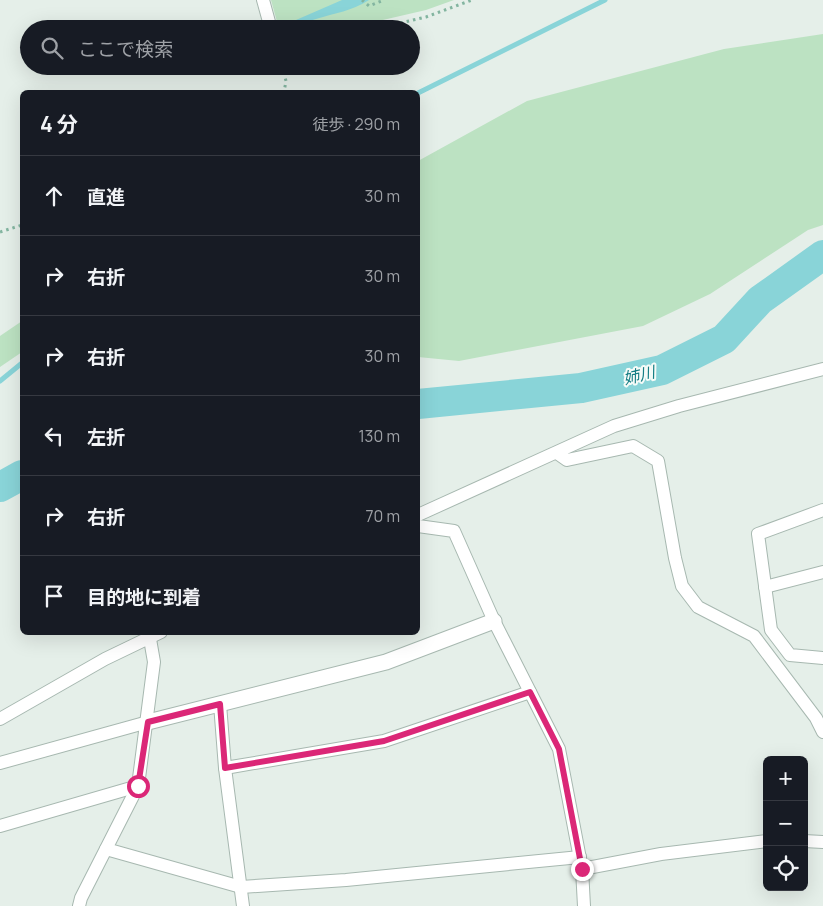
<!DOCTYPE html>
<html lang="ja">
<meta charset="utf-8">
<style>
body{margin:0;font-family:Manrope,"Noto Sans JP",sans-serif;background:#20242c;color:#f1f3f6}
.controls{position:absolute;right:15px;bottom:15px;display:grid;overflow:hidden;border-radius:8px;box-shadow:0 5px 20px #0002}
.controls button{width:45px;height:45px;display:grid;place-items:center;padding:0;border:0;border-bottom:1px solid #363941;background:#171b24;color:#f1f3f6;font:25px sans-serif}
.stop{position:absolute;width:15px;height:15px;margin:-11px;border:4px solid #db2777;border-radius:50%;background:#fff}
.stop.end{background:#db2777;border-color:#fff;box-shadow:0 1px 5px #0008}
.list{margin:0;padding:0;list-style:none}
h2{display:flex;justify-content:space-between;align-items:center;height:65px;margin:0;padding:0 20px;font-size:21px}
h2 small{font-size:16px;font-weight:400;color:#9ea1a6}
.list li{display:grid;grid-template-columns:32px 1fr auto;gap:15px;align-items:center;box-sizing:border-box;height:80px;padding:0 20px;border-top:1px solid #363941}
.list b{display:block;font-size:19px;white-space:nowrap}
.list em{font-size:16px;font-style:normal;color:#9ea1a6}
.icon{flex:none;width:28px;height:28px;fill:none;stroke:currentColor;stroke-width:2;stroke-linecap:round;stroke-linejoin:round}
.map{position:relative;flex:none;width:823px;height:906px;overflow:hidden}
.search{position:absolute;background:#171b24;box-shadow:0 5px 20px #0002;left:20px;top:20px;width:400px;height:55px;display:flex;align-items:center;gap:12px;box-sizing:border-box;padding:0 18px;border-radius:28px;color:#9ea1a6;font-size:19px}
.panel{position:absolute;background:#171b24;box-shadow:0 5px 20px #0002;left:20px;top:90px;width:400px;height:545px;border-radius:8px}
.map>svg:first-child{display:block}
</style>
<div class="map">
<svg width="823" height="906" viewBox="0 0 823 906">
<rect width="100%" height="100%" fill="#e5efe9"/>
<g fill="#bce2c2">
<polygon points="271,0 454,0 426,10 344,29 279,29"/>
<polygon points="823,34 823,225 808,230 710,294 643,326 459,361 418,357 418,161 527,101 724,49"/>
<polygon points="22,321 22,352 0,367 0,336"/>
</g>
<path fill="#89d4d8" d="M 342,0 L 369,0 C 352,11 335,13 316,19 C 301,23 307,29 286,29 L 296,20 Z"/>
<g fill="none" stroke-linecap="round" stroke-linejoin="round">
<g stroke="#89d4d8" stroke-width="5">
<polyline points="418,93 605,0"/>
<polyline points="0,381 22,363"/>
</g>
<g stroke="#89d4d8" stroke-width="30">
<polyline points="418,404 581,388 662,370 724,339 760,300 823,255"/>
<polyline points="0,487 22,475"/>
</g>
<g stroke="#a7b8b0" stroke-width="14">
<g id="minor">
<polyline points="263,0 271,29"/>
<polyline points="557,453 567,460 633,446 658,461 675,558 682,586 698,607 754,636 816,718 823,732"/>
<polyline points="823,510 758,534 771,630 790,655 823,658"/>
<polyline points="418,515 614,426 679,406 823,369"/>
<polyline points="418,526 454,531 494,621 559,749 582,869"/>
<polyline points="765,587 823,572"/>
<polyline points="220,704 225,768 384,741 530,692"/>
<polyline points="0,719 105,659 161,632"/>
<polyline points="0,763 148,722"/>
<polyline points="225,768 243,906"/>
<polyline points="0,826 138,786 154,662 150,639"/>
<polyline points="804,841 823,842"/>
<polyline points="106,849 241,887 346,880 580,857"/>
<polyline points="79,906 81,898 138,786"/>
<polyline points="584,906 582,869 661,854 767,841"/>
</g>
</g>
<g stroke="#a7b8b0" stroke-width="17">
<polyline id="tertiary" points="148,722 386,662 494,621"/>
</g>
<g stroke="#83b5a0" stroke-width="3" stroke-dasharray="2.5 4" stroke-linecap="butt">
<polyline points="362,0 369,6 384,0"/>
<polyline points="375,29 426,17 472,0"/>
<polyline points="282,66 286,81 284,92"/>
<polyline points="0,232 22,225"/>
</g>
<use href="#minor" stroke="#fff" stroke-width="12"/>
<use href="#tertiary" stroke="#fff" stroke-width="15"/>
</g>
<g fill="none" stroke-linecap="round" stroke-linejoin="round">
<polyline stroke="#db2777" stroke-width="6" points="138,786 148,722 220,704 225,768 384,741 530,692 559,749 582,869"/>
</g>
<g text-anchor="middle" stroke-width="4" stroke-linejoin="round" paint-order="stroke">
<g font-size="16" font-style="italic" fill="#167e85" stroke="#f6fbf8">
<text transform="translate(639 375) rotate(-13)" y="6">姉川</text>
</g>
</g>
</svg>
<div class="controls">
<button>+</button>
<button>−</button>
<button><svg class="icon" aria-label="locate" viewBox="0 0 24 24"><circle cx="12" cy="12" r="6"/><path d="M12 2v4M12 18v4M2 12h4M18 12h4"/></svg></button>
</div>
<div class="stop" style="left:138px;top:786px"></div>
<div class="stop end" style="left:582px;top:869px"></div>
<div class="search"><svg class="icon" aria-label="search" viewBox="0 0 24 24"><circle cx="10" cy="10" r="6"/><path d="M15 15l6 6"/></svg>ここで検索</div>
<section class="panel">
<h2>4 分<small>徒歩 · 290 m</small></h2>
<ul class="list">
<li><svg class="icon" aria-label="ahead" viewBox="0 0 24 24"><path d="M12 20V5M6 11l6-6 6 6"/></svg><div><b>直進</b></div><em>30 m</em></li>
<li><svg class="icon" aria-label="right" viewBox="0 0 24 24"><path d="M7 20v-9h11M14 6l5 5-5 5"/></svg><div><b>右折</b></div><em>30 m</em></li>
<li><svg class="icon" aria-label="right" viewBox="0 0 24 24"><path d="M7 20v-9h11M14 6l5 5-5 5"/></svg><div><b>右折</b></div><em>30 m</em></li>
<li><svg class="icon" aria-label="left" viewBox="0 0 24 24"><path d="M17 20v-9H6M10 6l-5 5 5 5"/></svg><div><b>左折</b></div><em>130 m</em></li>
<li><svg class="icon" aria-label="right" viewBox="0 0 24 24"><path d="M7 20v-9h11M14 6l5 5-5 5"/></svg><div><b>右折</b></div><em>70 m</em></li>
<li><svg class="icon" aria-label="arrive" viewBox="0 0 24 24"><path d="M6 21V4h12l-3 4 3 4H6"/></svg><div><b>目的地に到着</b></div></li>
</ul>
</section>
</div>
